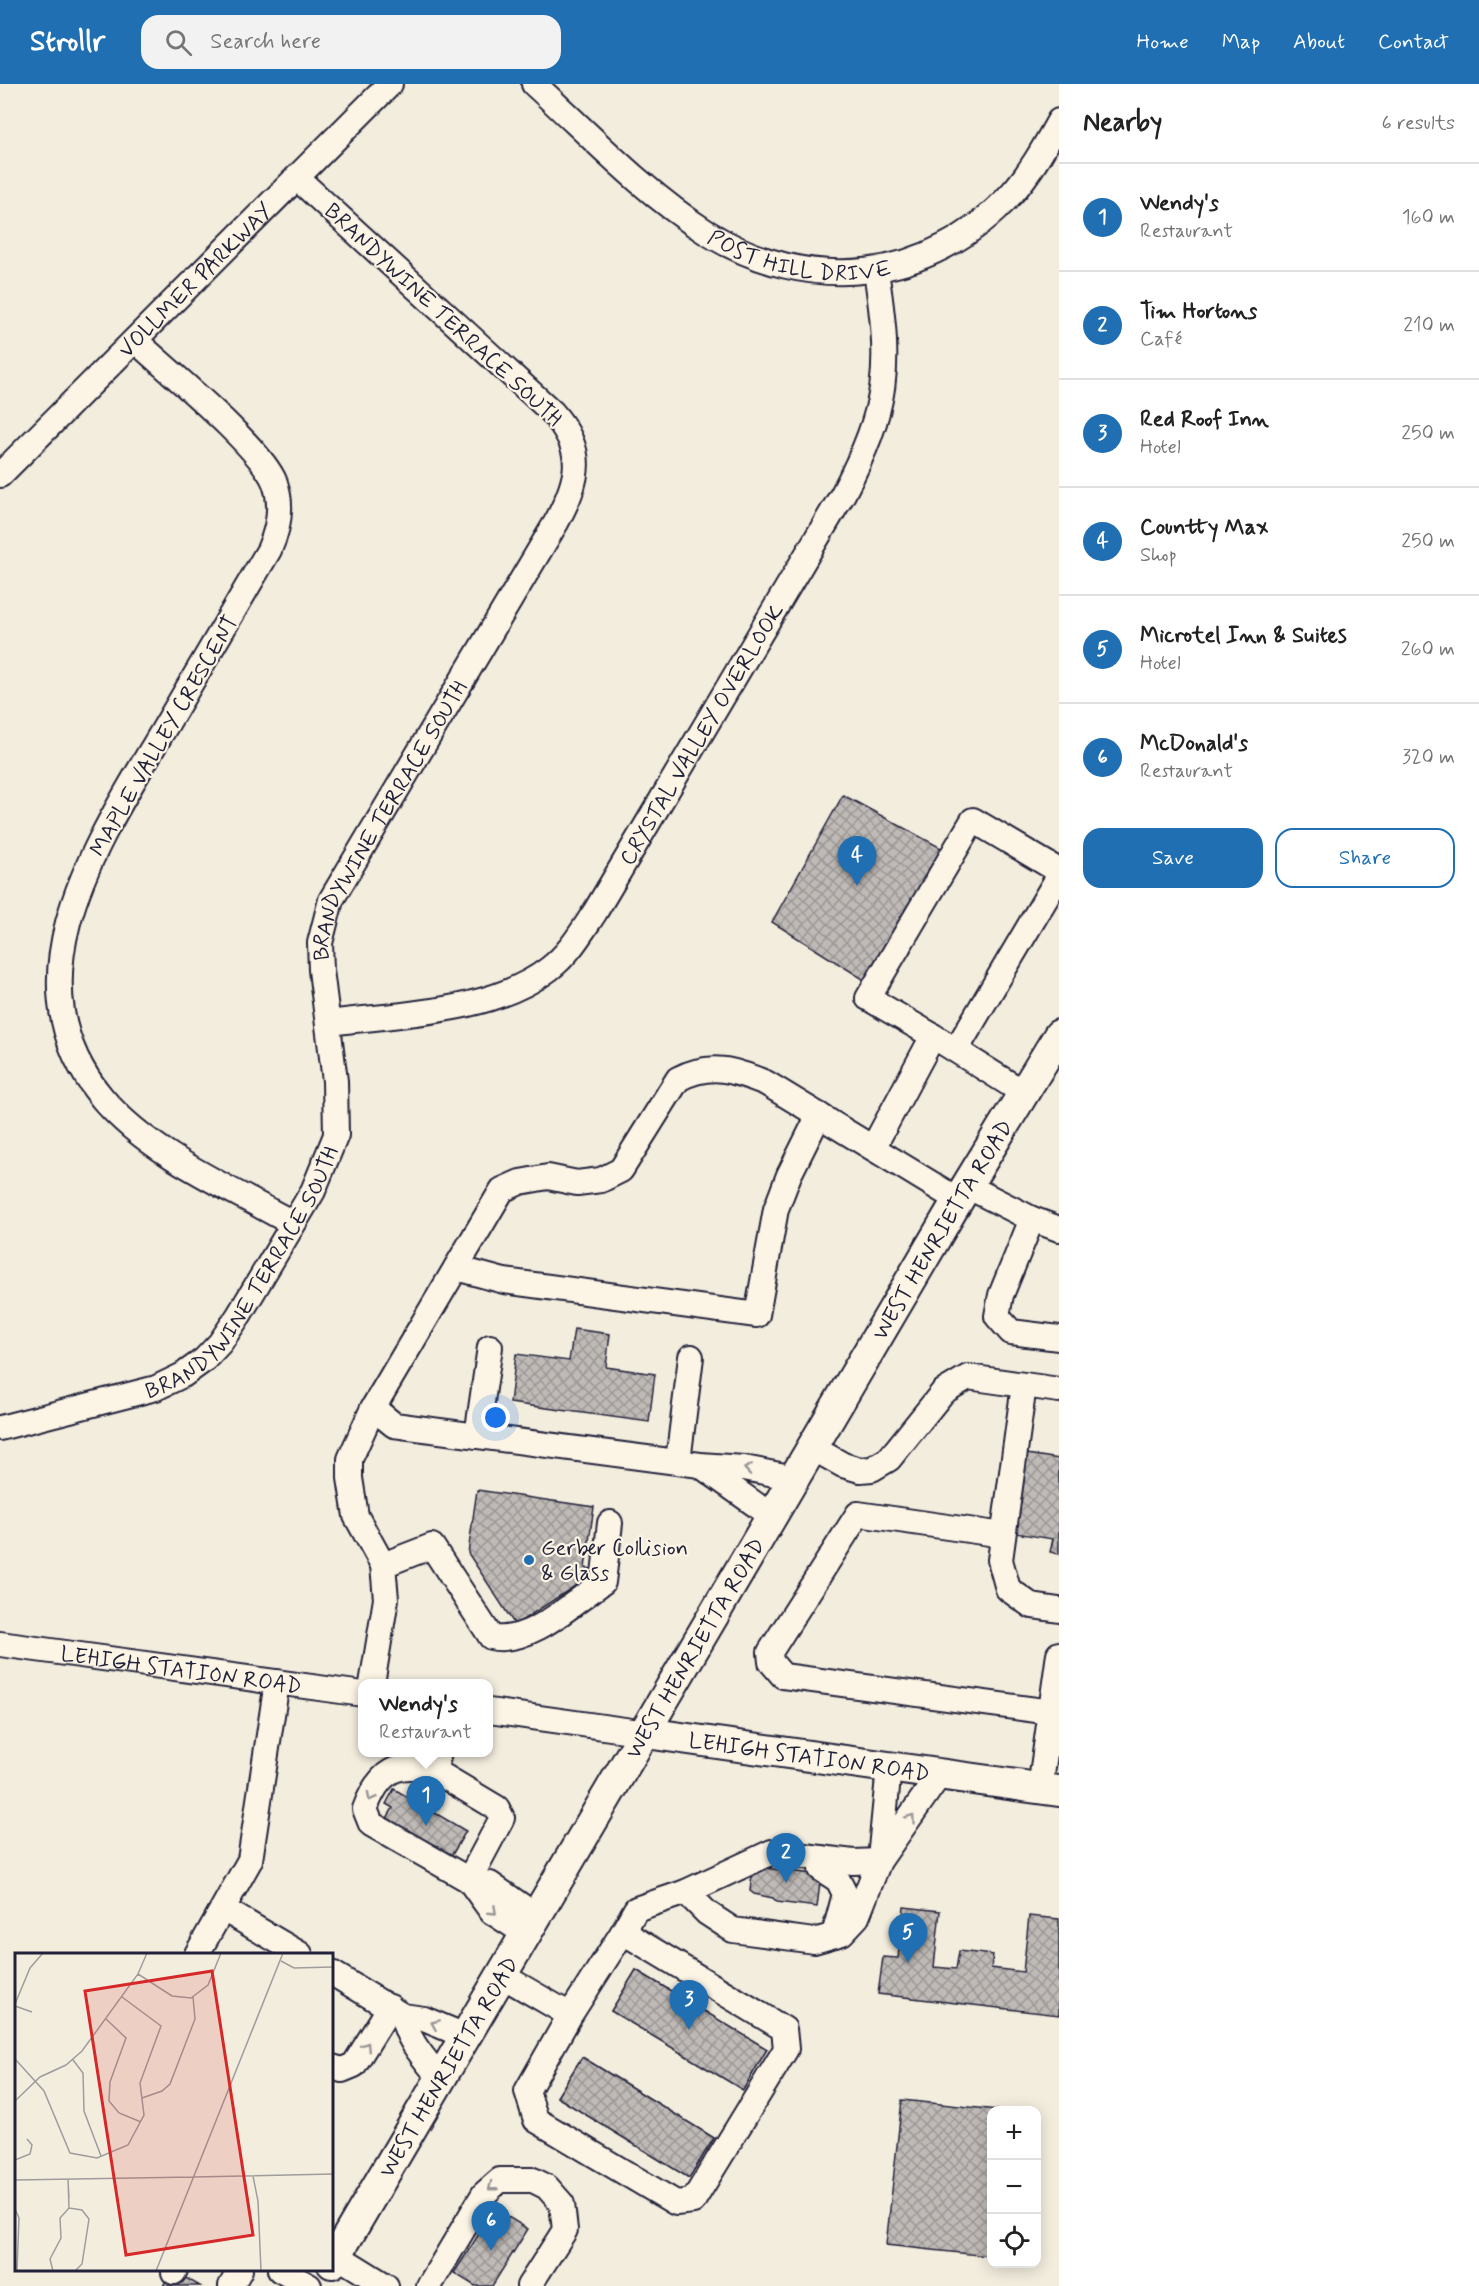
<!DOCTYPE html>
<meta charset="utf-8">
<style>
body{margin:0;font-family:Mynerve,sans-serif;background:#f2f2f2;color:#222}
.controls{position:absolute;right:18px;bottom:18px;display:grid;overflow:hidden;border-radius:12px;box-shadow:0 3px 15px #0003}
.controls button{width:54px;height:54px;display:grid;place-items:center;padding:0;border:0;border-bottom:2px solid #e0e0e0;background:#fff;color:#222;font:30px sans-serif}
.you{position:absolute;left:496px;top:1334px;width:21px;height:21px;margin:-15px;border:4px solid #fff;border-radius:50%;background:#1a73e8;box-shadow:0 0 0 9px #1a73e833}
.badge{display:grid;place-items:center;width:39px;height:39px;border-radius:50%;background:#1f6fb2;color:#fff;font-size:20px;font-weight:700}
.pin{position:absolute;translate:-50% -50px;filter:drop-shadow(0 2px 3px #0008)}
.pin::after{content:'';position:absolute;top:32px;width:21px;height:18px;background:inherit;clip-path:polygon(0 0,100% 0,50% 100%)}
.popup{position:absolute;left:358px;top:1595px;width:135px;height:78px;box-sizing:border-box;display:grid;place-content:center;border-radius:12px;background:#fff;filter:drop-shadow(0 2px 4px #0005);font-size:20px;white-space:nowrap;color:#767676}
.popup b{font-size:22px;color:#222}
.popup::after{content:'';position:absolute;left:50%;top:100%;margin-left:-12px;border:12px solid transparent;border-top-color:#fff}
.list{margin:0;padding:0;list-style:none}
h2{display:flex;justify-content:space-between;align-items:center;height:78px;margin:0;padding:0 24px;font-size:26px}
h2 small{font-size:20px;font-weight:400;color:#767676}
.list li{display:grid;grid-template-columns:39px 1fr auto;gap:18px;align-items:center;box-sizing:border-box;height:108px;padding:0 24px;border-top:2px solid #e0e0e0}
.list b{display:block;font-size:22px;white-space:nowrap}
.list p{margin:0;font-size:20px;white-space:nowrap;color:#767676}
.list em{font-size:20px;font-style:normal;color:#767676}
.actions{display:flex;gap:12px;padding:18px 24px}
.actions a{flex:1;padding:14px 0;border:2px solid #1f6fb2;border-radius:18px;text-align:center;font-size:21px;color:#1f6fb2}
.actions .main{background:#1f6fb2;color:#fff}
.icon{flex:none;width:33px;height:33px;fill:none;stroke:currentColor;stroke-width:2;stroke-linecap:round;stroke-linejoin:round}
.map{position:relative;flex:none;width:1059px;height:2202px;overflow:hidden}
header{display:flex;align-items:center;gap:36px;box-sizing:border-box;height:84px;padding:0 30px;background:#1f6fb2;color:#fff}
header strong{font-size:28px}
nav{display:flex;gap:33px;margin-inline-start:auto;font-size:21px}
.search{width:420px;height:54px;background:#f2f2f2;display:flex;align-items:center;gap:15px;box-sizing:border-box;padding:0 21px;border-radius:18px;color:#767676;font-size:22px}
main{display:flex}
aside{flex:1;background:#fff}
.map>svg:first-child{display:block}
</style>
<header>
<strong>Strollr</strong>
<div class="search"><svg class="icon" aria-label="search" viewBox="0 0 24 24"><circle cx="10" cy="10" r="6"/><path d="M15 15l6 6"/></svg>Search here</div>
<nav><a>Home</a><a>Map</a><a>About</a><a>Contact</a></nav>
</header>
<main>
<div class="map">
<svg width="1059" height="2202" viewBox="0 0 1059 2202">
<defs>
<pattern id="building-cross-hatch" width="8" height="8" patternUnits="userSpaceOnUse" patternTransform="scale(1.5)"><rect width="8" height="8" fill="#bfbab6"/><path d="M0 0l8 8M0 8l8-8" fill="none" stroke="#9b9795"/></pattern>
</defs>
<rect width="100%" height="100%" fill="#f3edde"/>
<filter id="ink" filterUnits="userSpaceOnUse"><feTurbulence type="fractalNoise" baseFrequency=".0167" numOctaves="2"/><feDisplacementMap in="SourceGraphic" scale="12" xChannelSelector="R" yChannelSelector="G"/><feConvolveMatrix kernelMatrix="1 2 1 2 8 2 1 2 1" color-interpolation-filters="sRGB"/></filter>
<g filter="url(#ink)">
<g fill="url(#building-cross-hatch)" stroke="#22223b" stroke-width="1.5">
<polygon points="843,711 943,765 866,897 772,838"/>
<polygon points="574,1245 610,1250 606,1283 655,1290 649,1338 510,1319 516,1270 569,1277"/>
<polygon points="1027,1370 1059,1375 1059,1470 1050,1468 1053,1455 1015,1449"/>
<polygon points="477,1406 594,1423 585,1484 592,1485 592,1491 515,1541 468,1469"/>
<polygon points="394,1705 466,1747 452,1771 386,1736 393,1724 386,1720"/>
<polygon points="765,1784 821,1791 817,1823 777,1818 773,1814 754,1810 750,1807 752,1789"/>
<polygon points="904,1823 940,1827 934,1883 956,1885 959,1867 993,1871 991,1884 1023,1888 1029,1832 1059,1835 1059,1931 878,1910 883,1873 898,1874"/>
<polygon points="636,1886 767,1965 743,2006 611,1927"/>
<polygon points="636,1886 767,1965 743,2006 611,1927"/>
<polygon points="582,1973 714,2054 689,2094 557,2013"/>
<polygon points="582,1973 714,2054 689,2094 557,2013"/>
<polygon points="902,2016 998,2026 992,2026 992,2137 988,2172 886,2161"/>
<polygon points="495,2125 528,2145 492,2202 475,2202 454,2189"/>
<polygon points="169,2192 181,2199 184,2193 200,2202 163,2202"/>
</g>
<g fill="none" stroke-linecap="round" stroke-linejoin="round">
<g stroke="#22223b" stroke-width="28">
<g id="minor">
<path id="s1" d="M 534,0 C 589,50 643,108 706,148 C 809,212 930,200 1012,109 C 1031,88 1045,62 1059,37"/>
<path d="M 136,257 C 167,286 262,364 275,399 C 283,422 279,444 269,466 C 233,527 197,588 161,650 C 97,758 4,896 103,1015 C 151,1071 228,1103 292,1139"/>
<path id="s2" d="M 0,391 L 390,0"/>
<path id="s3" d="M 329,939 C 398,930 492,929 549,885 C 569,870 581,849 595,828 L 843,410 C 889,321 891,285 876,187"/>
<polyline points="933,952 868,914 973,736 1059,787"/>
<polyline points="956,966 1059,792"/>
<polyline points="873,1064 933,952 1024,1009"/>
<polyline points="967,1102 1032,1135 1059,1145"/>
<polyline points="1032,1135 1001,1211 997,1232 1011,1248 1059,1254"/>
<polyline points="456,1184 504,1197 757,1231 776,1125 789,1091 819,1031"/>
<polyline points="1024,1301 1059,1306"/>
<polyline points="373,1324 394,1341 700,1381 744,1384 795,1394"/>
<path id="s4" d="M 0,1344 L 156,1304 L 183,1291 L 204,1276 L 220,1259 L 239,1231 L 313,1107 L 336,1051 L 335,997 L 321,886 L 320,859 L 331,816 L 557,437 C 580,393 586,367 552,328 L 297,94"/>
<polyline points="477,1352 490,1263"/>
<polyline points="813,1364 843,1381 860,1386 872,1385 889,1375 943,1308 968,1293 1024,1301 1000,1476 1008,1505 1032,1522 1059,1526"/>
<polyline points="678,1377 691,1273"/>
<polyline points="700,1381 773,1433"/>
<polyline points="1003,1451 858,1430 770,1568 771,1578 783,1592 1059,1629"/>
<path d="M 383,1481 L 432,1462 L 491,1553 C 528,1562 573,1519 603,1498 L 610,1439"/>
<path id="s5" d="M 0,1560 L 363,1610"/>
<path d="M 372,1600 L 386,1515 L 383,1481 L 356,1432 L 350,1394 L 350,1375 L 373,1324 L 502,1106 L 520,1098 L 548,1093 L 577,1099 L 601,1096 L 621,1086 L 678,995 C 711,978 734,986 766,999 L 958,1116"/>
<polyline points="489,1627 646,1649"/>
<polyline points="439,1668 435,1687 497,1724 502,1734 469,1796"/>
<path d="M 435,1687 C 397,1676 379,1687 365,1725 L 371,1740 L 469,1796 L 490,1800 L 536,1832"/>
<polyline points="1040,1705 1059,1570"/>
<polyline points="821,1774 821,1785 838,1796 845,1810 834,1851"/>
<polyline points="880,1775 889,1683"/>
<polyline points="469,1796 492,1828 526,1850"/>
<polyline points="686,1808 772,1768 853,1778 879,1777"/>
<polyline points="223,1825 300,1870"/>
<polyline points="623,1848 636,1825 686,1808 707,1829 733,1846 814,1857 842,1849 857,1833 879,1777 940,1690"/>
<polyline points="197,1870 250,1776 277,1598"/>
<polyline points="332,1889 403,1932 424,1935 465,1952"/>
<polyline points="501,1891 570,1931 623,1848 784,1945 786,1965 693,2117 676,2119 536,2036 527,2007 570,1931"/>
<path d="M 403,1932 C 407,1957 425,1975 440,1994"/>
<polyline points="332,1983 342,1986 354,1981 390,1923"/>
<polyline points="336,2171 386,2202"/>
<polyline points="280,2186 309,2202"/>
<polyline points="174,2188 175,2186"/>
<polyline points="231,2202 240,2186"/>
<polyline points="429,2202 484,2110 500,2096 533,2096 547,2103 562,2120 565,2146 529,2202"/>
</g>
</g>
<g stroke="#22223b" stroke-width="34">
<g id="major">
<path id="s6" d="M 646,1649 L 1059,1707"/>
<path id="s7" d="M 332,2179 L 952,1126 L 1059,951"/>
</g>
</g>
<use href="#minor" stroke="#fcf5e5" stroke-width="24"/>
<use href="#major" stroke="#fcf5e5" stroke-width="30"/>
</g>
<defs><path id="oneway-chevron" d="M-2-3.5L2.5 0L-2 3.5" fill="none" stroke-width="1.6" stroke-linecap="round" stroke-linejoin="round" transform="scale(1.5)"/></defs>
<g stroke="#9a9698">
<use href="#oneway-chevron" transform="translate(748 1385) rotate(-171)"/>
<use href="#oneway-chevron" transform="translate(371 1713) rotate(118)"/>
<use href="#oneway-chevron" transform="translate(911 1734) rotate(-55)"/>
<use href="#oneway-chevron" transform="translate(493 1827) rotate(43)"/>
<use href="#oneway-chevron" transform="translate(435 1940) rotate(-157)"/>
<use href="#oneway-chevron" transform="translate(366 1962) rotate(-58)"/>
<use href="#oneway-chevron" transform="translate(492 2103) rotate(142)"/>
</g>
</g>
<circle fill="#1f6fb2" stroke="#fcf5e5" stroke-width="2" cx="529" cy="1476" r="6"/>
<g text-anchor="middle" stroke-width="4.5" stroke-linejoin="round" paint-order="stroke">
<g font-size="22" fill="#22223b" stroke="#fcf5e5">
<text dy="8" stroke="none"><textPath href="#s1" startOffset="326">POST HILL DRIVE</textPath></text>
<text dy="8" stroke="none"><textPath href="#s2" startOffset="276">VOLLMER PARKWAY</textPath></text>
<text transform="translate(444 230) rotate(43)" y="8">BRANDYWINE TERRACE SOUTH</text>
<text dy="8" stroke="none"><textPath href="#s3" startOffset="510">CRYSTAL VALLEY OVERLOOK</textPath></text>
<text transform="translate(163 651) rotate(-60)" y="8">MAPLE VALLEY CRESCENT</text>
<text dy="8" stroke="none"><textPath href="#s4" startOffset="812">BRANDYWINE TERRACE SOUTH</textPath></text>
<text dy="8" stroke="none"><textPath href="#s7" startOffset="1200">WEST HENRIETTA ROAD</textPath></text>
<text dy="8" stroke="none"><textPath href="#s4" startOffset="308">BRANDYWINE TERRACE SOUTH</textPath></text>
<text dy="8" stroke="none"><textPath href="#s7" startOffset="714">WEST HENRIETTA ROAD</textPath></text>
<text dy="8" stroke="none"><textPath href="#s5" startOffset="183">LEHIGH STATION ROAD</textPath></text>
<text dy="8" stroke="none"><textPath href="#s6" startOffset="165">LEHIGH STATION ROAD</textPath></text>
<text dy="8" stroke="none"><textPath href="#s7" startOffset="228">WEST HENRIETTA ROAD</textPath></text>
</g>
<g font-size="22" fill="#22223b" stroke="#fcf5e5" text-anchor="start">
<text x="541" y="1471">Gerber Collision<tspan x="541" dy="25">&amp; Glass</tspan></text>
</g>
</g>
<g transform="translate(15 1869)">
<rect width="318" height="318" fill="#f3edde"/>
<path fill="none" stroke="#9f9c9d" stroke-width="1.5" d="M 266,8 L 279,15 L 318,14M 123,21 L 157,43 L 176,45 L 193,32 L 206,0M 0,51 L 15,15 L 28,0M 0,53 L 17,59M 91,66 L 111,85 L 95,129 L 94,148 L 104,160 L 126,169M 0,106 L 29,138 L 55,200 L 82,205 L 113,192 L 129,162 L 125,130 L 146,73 L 107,44M 58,107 L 68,120 L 69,158 L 86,203M 127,145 L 147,138 L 155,131 L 180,66 L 178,44M 0,148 L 25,124 L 51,112 L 67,98 L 123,21 L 132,0M 0,207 L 15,201 L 17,192 L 12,186M 238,223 L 243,248 L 246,318M 178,224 L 318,221M 53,226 L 54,255M 0,227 L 178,224M 53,227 L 54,245M 0,256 L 4,265 L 2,318M 38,318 L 35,306 L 46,285 L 45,265 L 54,255 L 67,257 L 74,266 L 67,311 L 60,318M 141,318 L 268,0"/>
<path fill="#d62828" fill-opacity="0.15" stroke="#d62828" stroke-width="3" d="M 197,18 L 238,282 L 111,302 L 70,38 Z"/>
<rect width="318" height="318" fill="none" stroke="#22223b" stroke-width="3"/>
</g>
</svg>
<div class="controls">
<button>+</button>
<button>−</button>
<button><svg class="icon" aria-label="locate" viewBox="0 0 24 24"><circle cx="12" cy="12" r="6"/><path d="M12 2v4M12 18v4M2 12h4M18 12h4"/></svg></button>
</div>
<div class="you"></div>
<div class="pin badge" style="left:426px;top:1742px">1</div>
<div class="popup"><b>Wendy's</b>Restaurant</div>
<div class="pin badge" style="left:786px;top:1799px">2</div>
<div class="pin badge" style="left:689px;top:1946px">3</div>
<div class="pin badge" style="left:857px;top:802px">4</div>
<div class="pin badge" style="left:908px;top:1879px">5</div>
<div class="pin badge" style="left:491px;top:2167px">6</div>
</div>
<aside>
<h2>Nearby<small>6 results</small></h2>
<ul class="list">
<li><span class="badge">1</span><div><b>Wendy's</b><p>Restaurant</p></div><em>160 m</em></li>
<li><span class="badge">2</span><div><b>Tim Hortons</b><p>Café</p></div><em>210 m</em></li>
<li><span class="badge">3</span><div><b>Red Roof Inn</b><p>Hotel</p></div><em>250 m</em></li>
<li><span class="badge">4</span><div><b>Countty Max</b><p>Shop</p></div><em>250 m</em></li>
<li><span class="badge">5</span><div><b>Microtel Inn &amp; Suites</b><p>Hotel</p></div><em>260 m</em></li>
<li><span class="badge">6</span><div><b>McDonald's</b><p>Restaurant</p></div><em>320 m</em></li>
</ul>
<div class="actions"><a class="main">Save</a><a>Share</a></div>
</aside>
</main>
